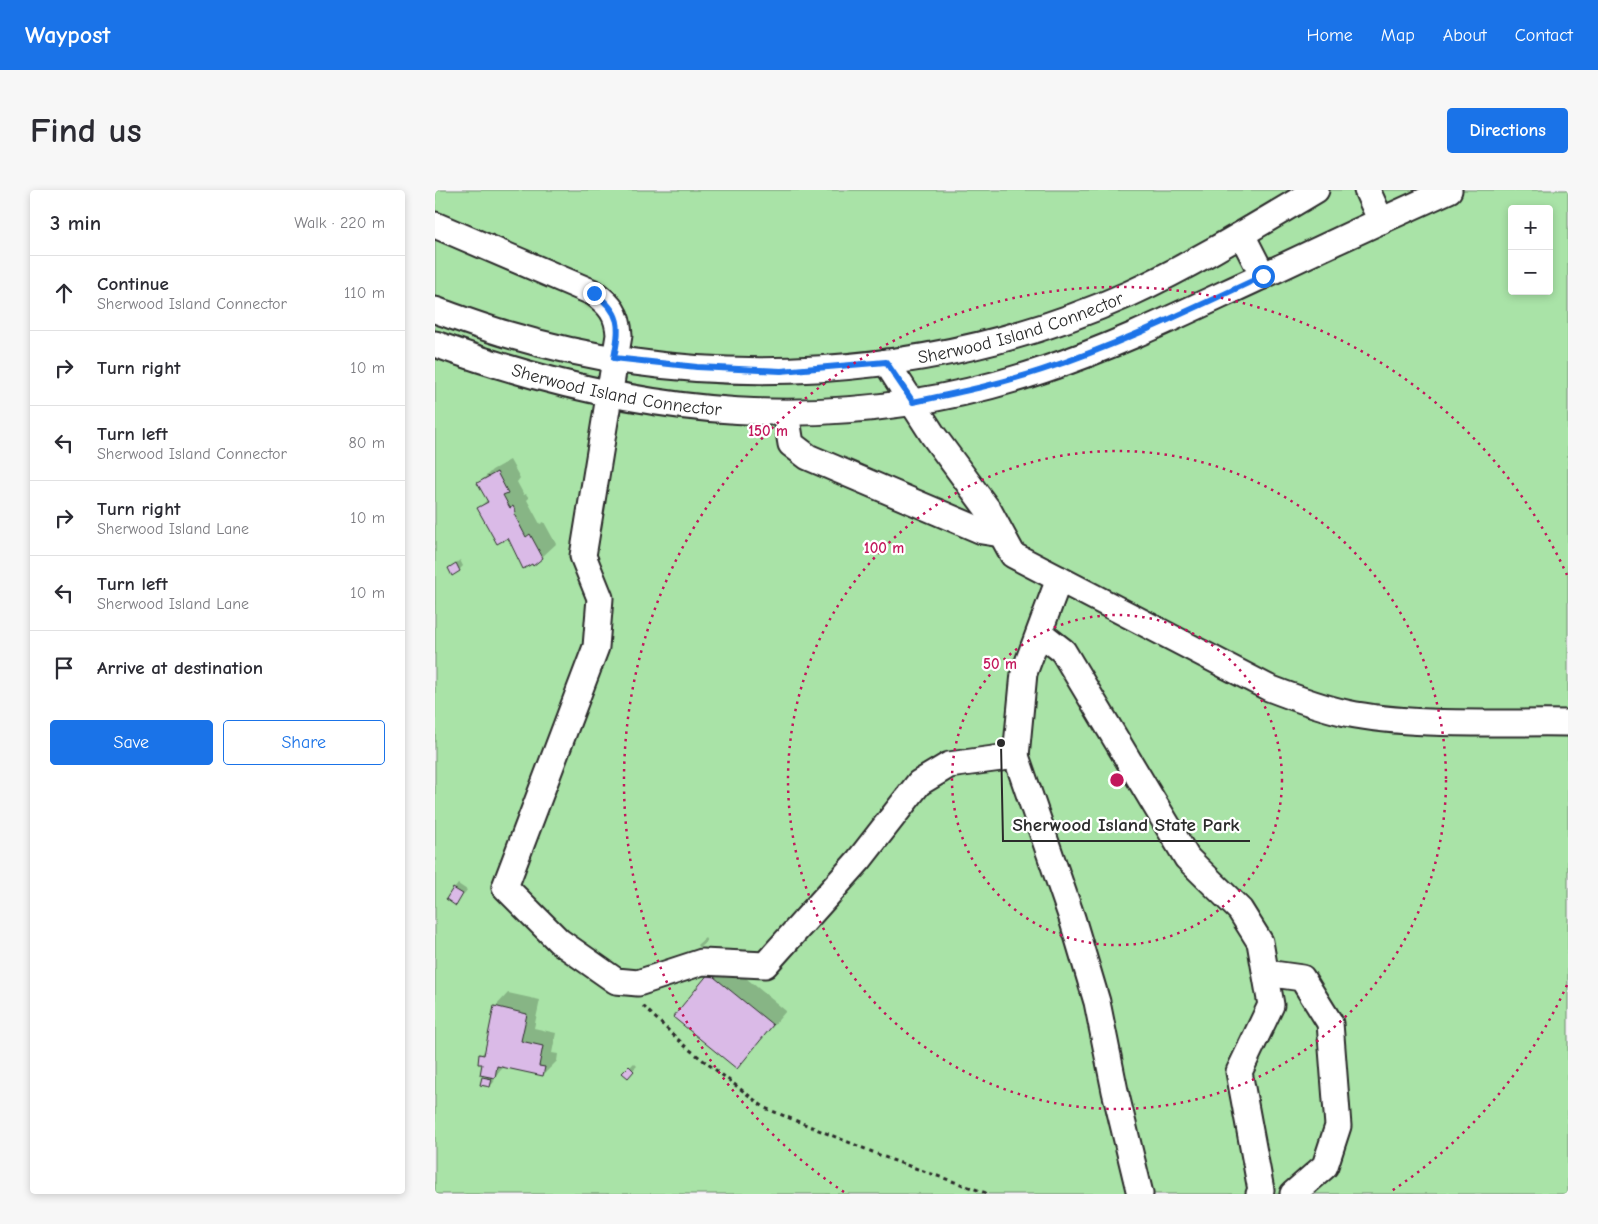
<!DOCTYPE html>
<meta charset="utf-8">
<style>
body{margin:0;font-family:"Comic Neue",sans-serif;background:#f7f7f7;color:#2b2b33}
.controls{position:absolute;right:15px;top:15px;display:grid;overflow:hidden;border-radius:5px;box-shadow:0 2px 8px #0003}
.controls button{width:45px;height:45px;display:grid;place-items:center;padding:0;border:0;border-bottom:1px solid #e1e1e2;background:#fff;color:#2b2b33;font:25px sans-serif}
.stop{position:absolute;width:15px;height:15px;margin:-11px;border:4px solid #1a73e8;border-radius:50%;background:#fff}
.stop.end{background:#1a73e8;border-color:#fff;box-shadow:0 1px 5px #0008}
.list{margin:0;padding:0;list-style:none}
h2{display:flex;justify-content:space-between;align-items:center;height:65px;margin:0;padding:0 20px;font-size:21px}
h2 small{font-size:16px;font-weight:400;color:#7c7c81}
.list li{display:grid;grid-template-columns:32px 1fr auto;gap:15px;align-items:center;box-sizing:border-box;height:75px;padding:0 20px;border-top:1px solid #e1e1e2}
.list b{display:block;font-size:19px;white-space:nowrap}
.list p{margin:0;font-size:16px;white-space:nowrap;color:#7c7c81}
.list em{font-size:16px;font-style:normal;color:#7c7c81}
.actions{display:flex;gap:10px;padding:15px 20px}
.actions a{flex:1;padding:11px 0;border:1px solid #1a73e8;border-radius:5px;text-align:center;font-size:18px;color:#1a73e8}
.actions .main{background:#1a73e8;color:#fff}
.icon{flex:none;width:28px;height:28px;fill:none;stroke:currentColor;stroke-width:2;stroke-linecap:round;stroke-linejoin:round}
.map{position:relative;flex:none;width:1133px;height:1004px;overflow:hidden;border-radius:5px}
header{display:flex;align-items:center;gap:30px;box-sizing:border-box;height:70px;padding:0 25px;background:#1a73e8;color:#fff}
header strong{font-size:24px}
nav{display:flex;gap:28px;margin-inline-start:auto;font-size:18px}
.intro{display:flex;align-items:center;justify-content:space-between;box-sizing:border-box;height:120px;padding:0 30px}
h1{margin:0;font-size:35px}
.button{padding:12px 22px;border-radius:5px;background:#1a73e8;color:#fff;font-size:18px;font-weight:700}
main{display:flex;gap:30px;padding:0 30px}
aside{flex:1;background:#fff;border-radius:5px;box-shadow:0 2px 8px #0003}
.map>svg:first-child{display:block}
</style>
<header>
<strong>Waypost</strong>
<nav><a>Home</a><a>Map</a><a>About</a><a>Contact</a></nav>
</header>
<div class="intro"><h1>Find us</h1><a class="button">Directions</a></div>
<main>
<aside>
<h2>3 min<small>Walk · 220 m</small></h2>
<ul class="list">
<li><svg class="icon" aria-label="ahead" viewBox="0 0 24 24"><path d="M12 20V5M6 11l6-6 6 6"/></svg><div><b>Continue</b><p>Sherwood Island Connector</p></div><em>110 m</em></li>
<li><svg class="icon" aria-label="right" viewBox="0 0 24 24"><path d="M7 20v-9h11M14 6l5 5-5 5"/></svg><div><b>Turn right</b></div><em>10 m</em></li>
<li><svg class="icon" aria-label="left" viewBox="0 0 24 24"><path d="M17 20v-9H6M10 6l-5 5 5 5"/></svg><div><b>Turn left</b><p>Sherwood Island Connector</p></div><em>80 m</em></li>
<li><svg class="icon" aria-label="right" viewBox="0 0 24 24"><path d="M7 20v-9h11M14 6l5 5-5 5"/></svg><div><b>Turn right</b><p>Sherwood Island Lane</p></div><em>10 m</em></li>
<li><svg class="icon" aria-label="left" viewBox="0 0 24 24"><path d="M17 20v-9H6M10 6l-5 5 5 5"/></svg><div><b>Turn left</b><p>Sherwood Island Lane</p></div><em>10 m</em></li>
<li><svg class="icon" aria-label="arrive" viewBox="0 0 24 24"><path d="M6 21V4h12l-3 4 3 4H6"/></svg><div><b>Arrive at destination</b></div></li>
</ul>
<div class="actions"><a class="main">Save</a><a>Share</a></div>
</aside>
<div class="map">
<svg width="1133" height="1004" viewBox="0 0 1133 1004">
<rect width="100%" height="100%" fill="#f8f1fa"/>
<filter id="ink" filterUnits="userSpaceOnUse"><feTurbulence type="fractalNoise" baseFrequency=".02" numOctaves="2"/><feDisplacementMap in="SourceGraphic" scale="10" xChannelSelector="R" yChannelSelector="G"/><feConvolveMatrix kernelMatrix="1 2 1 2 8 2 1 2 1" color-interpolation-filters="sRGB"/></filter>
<g filter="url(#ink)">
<path fill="#a9e3a7" stroke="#6a8769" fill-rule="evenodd" d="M 0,0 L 1133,0 L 1133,1004 L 0,1004 ZM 1077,19 L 1114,19 L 1114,101 L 1077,101 Z"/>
<g fill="#0003">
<polygon points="75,270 85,288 82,292 89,305 91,304 94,308 92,310 105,334 109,332 121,354 107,367 74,346 44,318 53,309 44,293 57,280"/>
<polygon points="25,370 28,376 24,380 14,378"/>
<polygon points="23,694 32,700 21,714 12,708"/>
<polygon points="270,748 272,751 264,758 262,755"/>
<polygon points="289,770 351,821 302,878 240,827"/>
<polygon points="73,803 105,810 99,838 121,843 117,863 123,864 122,871 108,885 70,876 60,886 59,892 55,896 49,888 52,885 46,865 51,859 60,817"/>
<polygon points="199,873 202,876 192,886 189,883"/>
</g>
<g fill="#dabae7" stroke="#2b2b2b">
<polygon points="62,282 73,303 68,305 75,318 78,316 81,322 79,324 91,347 95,344 108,368 98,376 97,374 88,379 73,348 62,354 42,318 53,312 42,293"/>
<polygon points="21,373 25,381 17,386 13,378"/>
<polygon points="18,698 28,704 21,716 11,709"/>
<polygon points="274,783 338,835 302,879 238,827"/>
<polygon points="59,816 92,824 86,851 108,856 104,876 110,877 108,886 62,876 60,888 45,885 47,874 43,874 44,864 49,865"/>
<polygon points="194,876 199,881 193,888 187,883"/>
<polygon points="47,887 57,889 55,897 45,895"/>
</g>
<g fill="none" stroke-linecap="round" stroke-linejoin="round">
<g stroke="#2b2b2b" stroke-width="29">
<g id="minor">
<polyline points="932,0 946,31"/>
<path d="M 0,35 L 159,103 C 175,115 183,124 184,145 L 148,366 L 165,408 L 161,457 L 70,697 L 124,751 L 181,791 L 203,793 L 267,772 L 330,775 L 424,670 L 484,593 L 514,575 L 581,566 L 589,483 L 624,389"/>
<polyline points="807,45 828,86"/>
<path id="s1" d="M 0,120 C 23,128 47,137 71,144 C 272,204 502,190 694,104 C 759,74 819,37 881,0"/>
<path id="s2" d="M 0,154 C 203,227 400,250 608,180 C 681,156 750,122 819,90 C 884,59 949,29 1014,0"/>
<path d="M 451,172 L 498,245 L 554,321 L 578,365 L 834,498 C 860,508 884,517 911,523 C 978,537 1064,532 1133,533"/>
<polyline points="351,223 356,254 373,267 547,341 566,344"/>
<polyline points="605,443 628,461 752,668 805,720 825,752 836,815 804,882 826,1000 824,1004"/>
<polyline points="581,566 637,728 662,812 680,901 705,1004"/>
<polyline points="831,783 867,788 895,833 903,936 890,976 858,1004"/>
</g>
</g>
<polyline stroke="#2b2b2b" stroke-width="3" stroke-dasharray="4 4" stroke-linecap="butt" points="208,816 251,857 330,918 457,970 554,1004"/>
<use href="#minor" stroke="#fff" stroke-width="25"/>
</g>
</g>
<g fill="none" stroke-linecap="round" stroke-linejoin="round" filter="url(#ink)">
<path stroke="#1a73e8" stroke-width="6" d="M 159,103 C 187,123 185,136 179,168 L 262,177 L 346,181 L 451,172 L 478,212 C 521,203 565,194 607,180 C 683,155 755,120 828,86"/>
</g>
<g fill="none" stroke="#c2185b" stroke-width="2.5" stroke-dasharray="2.5 5">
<circle cx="682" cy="590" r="165"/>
<circle cx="682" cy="590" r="329"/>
<path d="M1132 795A494 494 0 0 1 955 1002M409 1002A494 494 0 1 1 1132 385"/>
</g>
<g text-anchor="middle" stroke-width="4.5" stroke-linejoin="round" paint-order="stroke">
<g font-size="18" fill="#2b2b2b" stroke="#fff">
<text dy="6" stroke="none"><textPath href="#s1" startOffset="598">Sherwood Island Connector</textPath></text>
<text dy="6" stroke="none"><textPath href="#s2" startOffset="188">Sherwood Island Connector</textPath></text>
</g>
</g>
<circle cx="682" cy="590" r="8" fill="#c2185b" stroke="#fff" stroke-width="2.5"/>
<g font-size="15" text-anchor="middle" font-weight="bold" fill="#c2185b" stroke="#fff" stroke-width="4.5" stroke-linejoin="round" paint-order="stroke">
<text x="333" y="246">150 m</text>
<text x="449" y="363">100 m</text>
<text x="565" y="479">50 m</text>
</g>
<path fill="none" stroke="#2b2b2b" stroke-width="2" d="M566 553L568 651H815"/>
<circle fill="#2b2b2b" stroke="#fff" stroke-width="2" cx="566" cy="553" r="5"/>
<g font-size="19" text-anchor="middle" font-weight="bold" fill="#2b2b2b" stroke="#fff" stroke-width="4.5" stroke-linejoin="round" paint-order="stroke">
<text x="691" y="641">Sherwood Island State Park</text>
</g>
</svg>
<div class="controls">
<button>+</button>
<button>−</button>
</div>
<div class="stop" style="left:828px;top:86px"></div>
<div class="stop end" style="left:159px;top:103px"></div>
</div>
</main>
